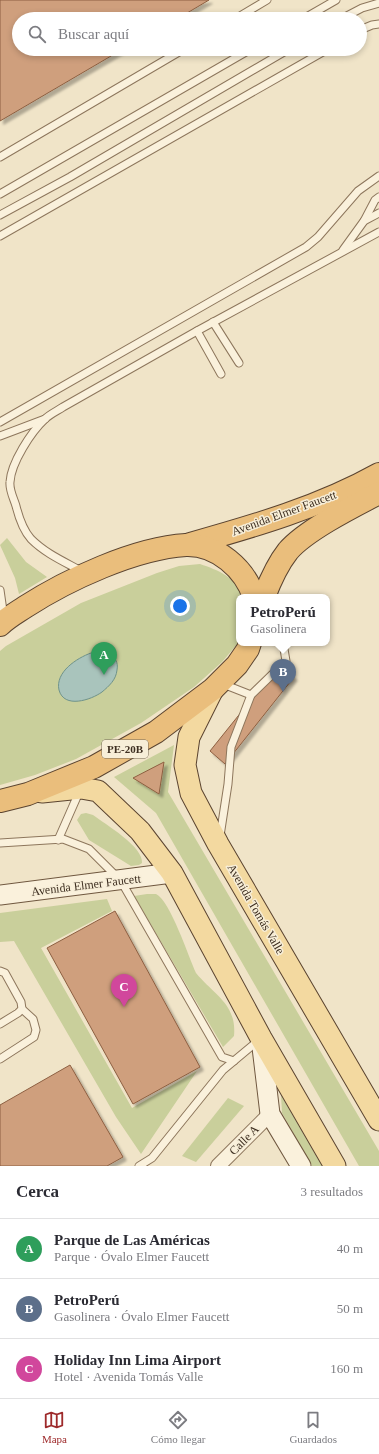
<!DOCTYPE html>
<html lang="es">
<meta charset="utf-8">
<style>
body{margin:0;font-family:Georgia,serif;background:#f2f2f3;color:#2b2b33}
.you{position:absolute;left:180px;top:606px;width:14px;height:14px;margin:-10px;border:3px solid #fff;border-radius:50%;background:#1a73e8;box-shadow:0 0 0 6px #1a73e833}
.badge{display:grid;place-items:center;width:26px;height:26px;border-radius:50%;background:#9e2a2b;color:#fff;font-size:13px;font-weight:700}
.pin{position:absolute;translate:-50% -33px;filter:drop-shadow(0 1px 2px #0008)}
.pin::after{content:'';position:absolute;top:21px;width:14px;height:12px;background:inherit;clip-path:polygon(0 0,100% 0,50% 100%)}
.popup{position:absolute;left:236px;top:594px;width:94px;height:52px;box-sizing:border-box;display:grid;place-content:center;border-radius:8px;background:#fff;filter:drop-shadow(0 1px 3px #0005);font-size:13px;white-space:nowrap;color:#7c7c81}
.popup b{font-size:15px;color:#2b2b33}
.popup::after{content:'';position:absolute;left:50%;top:100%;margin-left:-8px;border:8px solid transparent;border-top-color:#fff}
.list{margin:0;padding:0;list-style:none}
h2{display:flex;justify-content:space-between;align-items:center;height:52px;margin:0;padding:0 16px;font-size:17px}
h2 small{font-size:13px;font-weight:400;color:#7c7c81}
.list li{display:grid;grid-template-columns:26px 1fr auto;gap:12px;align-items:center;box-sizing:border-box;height:60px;padding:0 16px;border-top:1px solid #e1e1e2}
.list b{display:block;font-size:15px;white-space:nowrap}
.list p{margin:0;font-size:13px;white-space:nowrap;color:#7c7c81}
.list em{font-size:13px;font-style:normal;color:#7c7c81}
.icon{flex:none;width:22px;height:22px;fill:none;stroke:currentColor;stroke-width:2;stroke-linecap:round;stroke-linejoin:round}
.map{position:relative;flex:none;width:379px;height:1166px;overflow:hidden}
.search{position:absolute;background:#fff;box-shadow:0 2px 6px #0003;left:12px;right:12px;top:12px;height:44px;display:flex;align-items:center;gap:10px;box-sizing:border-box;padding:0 14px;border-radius:22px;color:#7c7c81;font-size:15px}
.sheet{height:232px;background:#fff}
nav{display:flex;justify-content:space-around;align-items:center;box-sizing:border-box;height:56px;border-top:1px solid #e1e1e2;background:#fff;font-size:11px;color:#7c7c81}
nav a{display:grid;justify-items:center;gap:2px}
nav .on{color:#9e2a2b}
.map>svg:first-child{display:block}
</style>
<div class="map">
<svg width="379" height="1166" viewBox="0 0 379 1166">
<defs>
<filter id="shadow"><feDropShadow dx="3.5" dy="3.5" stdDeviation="1" flood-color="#0004"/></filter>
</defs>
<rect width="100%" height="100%" fill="#f0e4c8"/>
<g fill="#c9cf9b">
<polygon points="7,538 26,562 47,577 19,594 15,578 0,545"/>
<path d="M 200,564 C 218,570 236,577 243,597 L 239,597 L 239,642 L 222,662 L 194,687 L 141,723 L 76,759 L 35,775 L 0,785 L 0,651 L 6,646 L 81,603 L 157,573 L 179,566 Z"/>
<polygon points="174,745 168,792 379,1151 379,1166 359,1166 156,813 114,777"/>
<path d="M 86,813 L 93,815 C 105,824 144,847 142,863 L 139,865 L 131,866 L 89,840 L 77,820 L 81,814 Z"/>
<path d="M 147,894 C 150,894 154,894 156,894 C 170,900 189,958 196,973 C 214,995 237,1004 234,1036 L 223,1047 L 134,896 Z"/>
<polygon points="107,899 112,911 41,948 132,1108 197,1071 141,1154 116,1117 14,941 0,942 0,913"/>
<polygon points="281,1095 322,1166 312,1166 282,1113"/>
<polygon points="228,1098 244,1106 196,1162 182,1156"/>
</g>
<path fill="#a9c4bc" stroke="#6f938a" d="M 91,653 C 103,652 120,654 117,670 C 116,680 109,686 102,692 C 91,700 64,709 59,690 C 55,672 77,658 91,653 Z"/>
<g fill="#cf9f7d" stroke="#8d5f41" filter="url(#shadow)">
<polygon points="0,0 209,0 177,19 19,19 19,49 123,49 0,121"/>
<polygon points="279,665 294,677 225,764 210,751"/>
<polygon points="164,762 159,794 133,778"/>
<polygon points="115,911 200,1067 133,1104 47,948"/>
<polygon points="70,1065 123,1157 107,1166 0,1166 0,1105"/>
</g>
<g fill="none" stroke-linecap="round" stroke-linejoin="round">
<g stroke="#8d765c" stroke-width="9">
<g id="service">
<polyline points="235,19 267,0"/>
<polyline points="303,19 336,0"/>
<polyline points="341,19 362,8 379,3"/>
<polyline points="360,30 372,25 379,24"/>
<polyline points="0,157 184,49"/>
<polyline points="0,194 251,49"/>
<polyline points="0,215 70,177 289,49"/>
<polyline points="364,221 375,200 379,197"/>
<polyline points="0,236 328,49"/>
<polyline points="343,250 364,221 379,213"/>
<polyline points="213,322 239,363"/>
<polyline points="197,331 221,374"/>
<polyline points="0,422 306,247 318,237 358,191 379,176"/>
<polyline points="0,436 45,419"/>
<path d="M 83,572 C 65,562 46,554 31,539 C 23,530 19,518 16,506 C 14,499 9,490 10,482 C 11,463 31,432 45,419 C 50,414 57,411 63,407 L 197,331 L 379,232"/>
<polyline points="0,590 4,618"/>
<polyline points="223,684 251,695"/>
<polyline points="220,836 228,784 231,747 251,695 286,661 283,643"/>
<polyline points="58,840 80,790"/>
<polyline points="0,843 63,839 89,849 121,881 222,1057 234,1061"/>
<polyline points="0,971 5,973 21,1002 22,1009 18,1013 0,1024"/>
<polyline points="0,1059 34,1037 36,1030 33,1019 22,1009"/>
<polyline points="139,1166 152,1158 223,1070 259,1040"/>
</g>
</g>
<g stroke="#8d765c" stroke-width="16">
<polyline id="minor" points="218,1166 270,1114"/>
</g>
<g stroke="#6f573f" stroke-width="21">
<g id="secondary">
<polyline points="0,895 172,873"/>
<polyline points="261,1039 270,1114 301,1166"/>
</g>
</g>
<g stroke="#5b4430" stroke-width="23">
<g id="primary">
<polyline points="213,689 189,737 185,765 191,793 218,844 379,1120"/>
<polyline points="42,792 81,788 98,791 140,831 172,873 261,1038 335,1166"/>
</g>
</g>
<g stroke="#5b4430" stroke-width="24">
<g id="trunk">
<path d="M 190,544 C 254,526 320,507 379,474"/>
<path d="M 264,597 C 270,581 277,565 288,551 C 306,530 354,506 379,493"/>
<path d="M 0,625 C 7,618 16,613 25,607 C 67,580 135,548 186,545 C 217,544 245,569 254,597"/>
<polyline points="0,801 28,794 94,767 156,732 213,689 237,665 248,649 250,643"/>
</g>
</g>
<use href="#service" stroke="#faf1dc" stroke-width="7"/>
<use href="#minor" stroke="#faf1dc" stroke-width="14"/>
<use href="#secondary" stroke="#faf1dc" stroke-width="19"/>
<use href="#primary" stroke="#f3d9a0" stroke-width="21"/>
<use href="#trunk" stroke="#eabe7c" stroke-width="22"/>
</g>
<g text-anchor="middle" stroke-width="3" stroke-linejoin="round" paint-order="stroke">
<rect fill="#f7eed8" stroke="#756857" stroke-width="1" x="102" y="740" width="46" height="18" rx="3"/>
<g font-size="11" font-weight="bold" fill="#3d2e20">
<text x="125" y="753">PE-20B</text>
</g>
<g font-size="12" fill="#3d2e20" stroke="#f7eed8">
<text transform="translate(284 513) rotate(-20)" y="4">Avenida Elmer Faucett</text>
<text transform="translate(86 885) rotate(-7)" y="4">Avenida Elmer Faucett</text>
<text transform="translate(256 909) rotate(60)" y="4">Avenida Tomás Valle</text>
<text transform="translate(244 1140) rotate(-45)" y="4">Calle A</text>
</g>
</g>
</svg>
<div class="you"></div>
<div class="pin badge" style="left:104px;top:675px;background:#2e9e5b">A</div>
<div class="pin badge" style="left:283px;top:692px;background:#5c6f8a">B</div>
<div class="popup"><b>PetroPerú</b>Gasolinera</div>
<div class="pin badge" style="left:124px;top:1007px;background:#d1479c">C</div>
<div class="search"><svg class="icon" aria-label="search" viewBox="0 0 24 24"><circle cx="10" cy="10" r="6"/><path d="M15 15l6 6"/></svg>Buscar aquí</div>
</div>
<section class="sheet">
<h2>Cerca<small>3 resultados</small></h2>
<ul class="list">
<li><span class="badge" style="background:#2e9e5b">A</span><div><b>Parque de Las Américas</b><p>Parque · Óvalo Elmer Faucett</p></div><em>40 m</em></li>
<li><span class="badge" style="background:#5c6f8a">B</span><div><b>PetroPerú</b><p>Gasolinera · Óvalo Elmer Faucett</p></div><em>50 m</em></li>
<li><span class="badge" style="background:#d1479c">C</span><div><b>Holiday Inn Lima Airport</b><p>Hotel · Avenida Tomás Valle</p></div><em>160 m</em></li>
</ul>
</section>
<nav>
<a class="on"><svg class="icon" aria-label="map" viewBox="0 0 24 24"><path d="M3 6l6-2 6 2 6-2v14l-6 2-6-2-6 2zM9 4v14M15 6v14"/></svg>Mapa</a>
<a><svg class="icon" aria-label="directions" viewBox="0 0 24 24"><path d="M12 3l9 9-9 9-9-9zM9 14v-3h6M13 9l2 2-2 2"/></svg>Cómo llegar</a>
<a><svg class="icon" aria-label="saved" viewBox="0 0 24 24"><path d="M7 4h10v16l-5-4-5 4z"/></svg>Guardados</a>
</nav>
